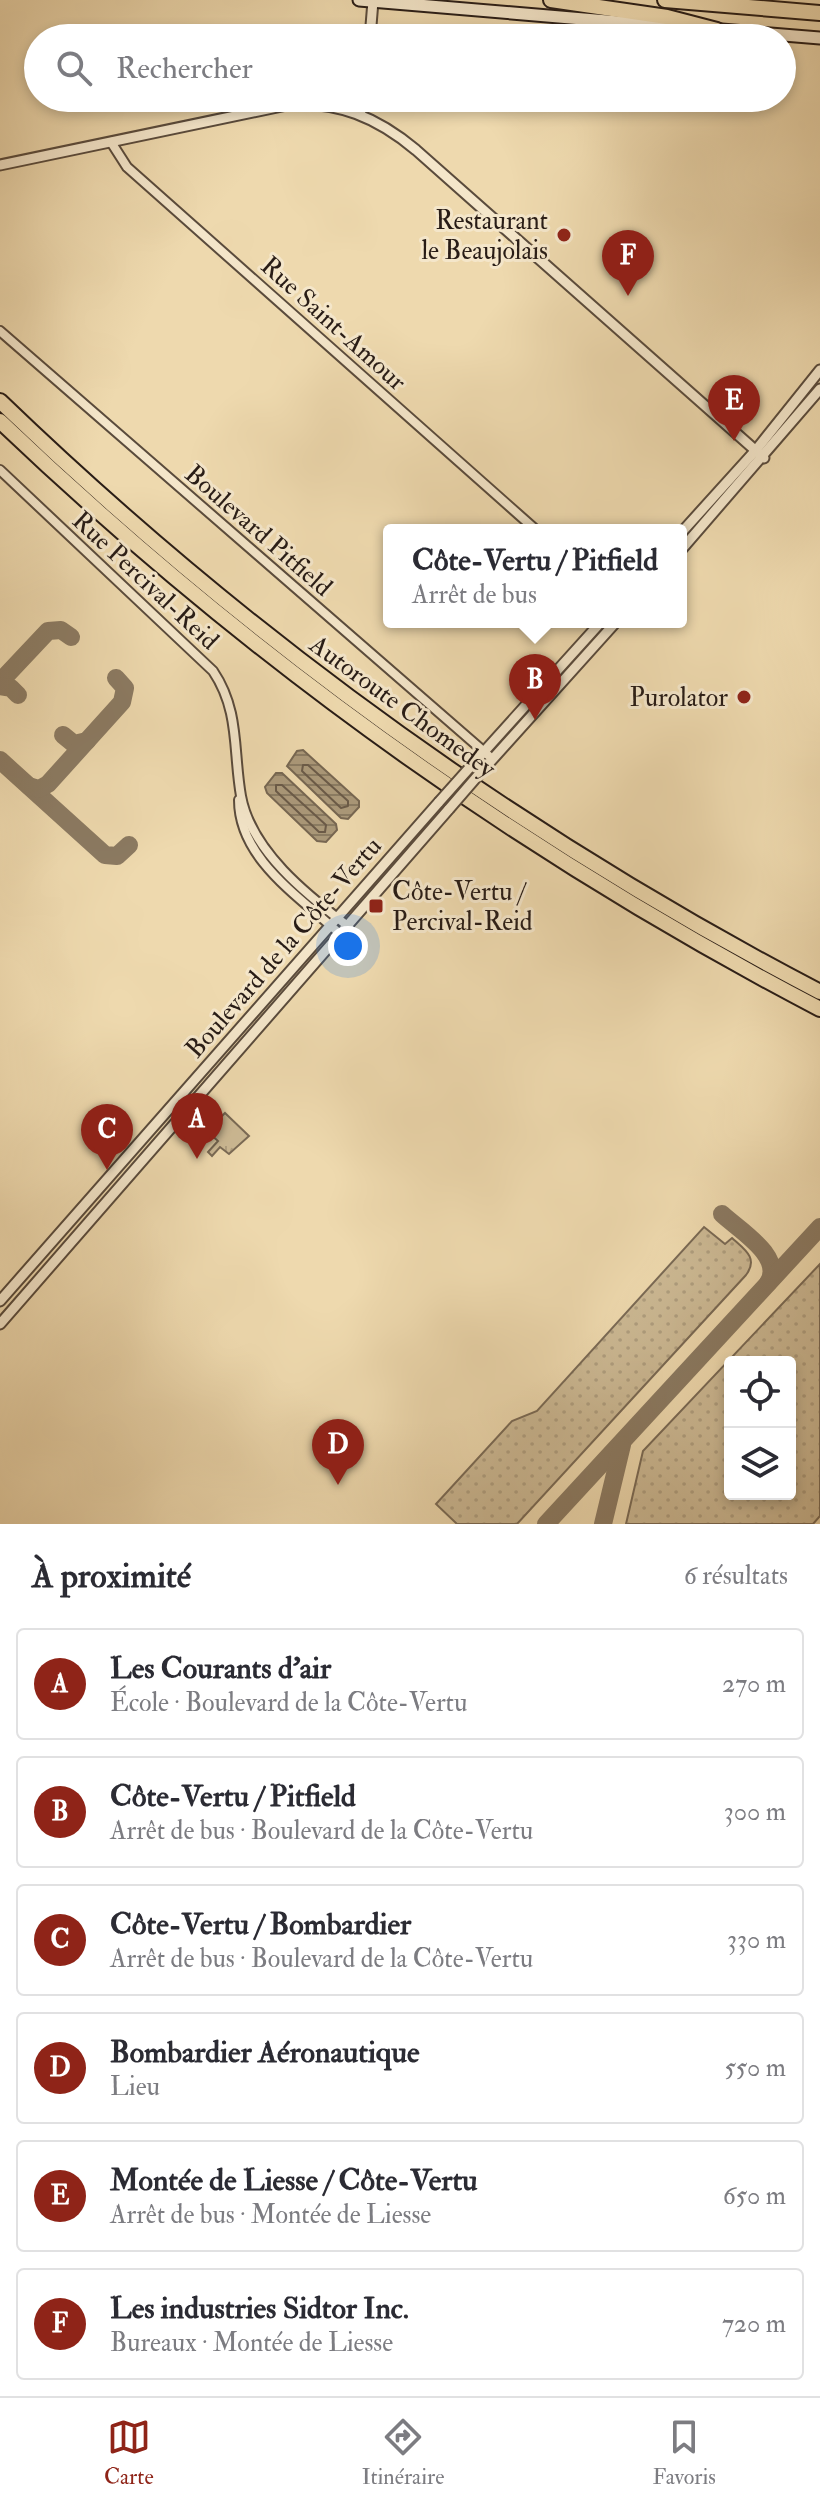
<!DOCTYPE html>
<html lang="fr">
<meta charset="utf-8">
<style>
body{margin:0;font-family:"IM FELL Double Pica",serif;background:#f2f2f3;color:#2b2b33}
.controls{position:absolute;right:24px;bottom:24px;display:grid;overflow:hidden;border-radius:8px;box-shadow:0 4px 12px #0003}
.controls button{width:72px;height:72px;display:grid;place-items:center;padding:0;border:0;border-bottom:2px solid #e1e1e2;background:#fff;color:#2b2b33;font:40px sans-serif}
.you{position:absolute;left:348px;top:946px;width:28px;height:28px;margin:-20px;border:6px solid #fff;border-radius:50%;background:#1a73e8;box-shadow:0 0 0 12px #1a73e833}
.badge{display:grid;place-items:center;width:52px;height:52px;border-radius:50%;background:#8f2418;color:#fff;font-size:26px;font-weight:700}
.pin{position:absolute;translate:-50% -66px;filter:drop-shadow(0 2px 4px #0008)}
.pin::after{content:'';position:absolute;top:42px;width:28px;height:24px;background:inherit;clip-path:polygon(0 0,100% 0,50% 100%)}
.popup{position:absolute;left:383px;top:524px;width:304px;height:104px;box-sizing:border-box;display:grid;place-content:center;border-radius:8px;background:#fff;filter:drop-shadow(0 2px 6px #0005);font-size:26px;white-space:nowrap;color:#7c7c81}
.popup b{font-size:30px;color:#2b2b33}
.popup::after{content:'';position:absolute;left:50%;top:100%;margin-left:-16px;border:16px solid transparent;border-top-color:#fff}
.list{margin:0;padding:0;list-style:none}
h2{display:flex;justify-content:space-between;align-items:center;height:104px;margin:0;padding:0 32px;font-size:34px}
h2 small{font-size:26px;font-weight:400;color:#7c7c81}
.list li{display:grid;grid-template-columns:52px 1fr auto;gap:24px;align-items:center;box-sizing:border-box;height:112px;margin:0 16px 16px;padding:0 16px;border:2px solid #e1e1e2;border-radius:8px}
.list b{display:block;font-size:30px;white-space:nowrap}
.list p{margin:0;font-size:26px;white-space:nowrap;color:#7c7c81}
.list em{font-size:26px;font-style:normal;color:#7c7c81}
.icon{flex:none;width:44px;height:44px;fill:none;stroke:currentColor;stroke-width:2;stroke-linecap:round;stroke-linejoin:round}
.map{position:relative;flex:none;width:820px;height:1524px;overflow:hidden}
.search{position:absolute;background:#fff;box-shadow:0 4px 12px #0003;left:24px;right:24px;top:24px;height:88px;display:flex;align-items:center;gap:20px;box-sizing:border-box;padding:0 28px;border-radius:44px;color:#7c7c81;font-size:30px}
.sheet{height:872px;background:#fff}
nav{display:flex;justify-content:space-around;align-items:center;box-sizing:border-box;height:112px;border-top:2px solid #e1e1e2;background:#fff;font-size:22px;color:#7c7c81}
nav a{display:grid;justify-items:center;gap:4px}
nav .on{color:#8f2418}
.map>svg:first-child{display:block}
</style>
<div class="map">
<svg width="820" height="1524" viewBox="0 0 820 1524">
<defs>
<pattern id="grass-dots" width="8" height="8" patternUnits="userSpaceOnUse" patternTransform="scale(2)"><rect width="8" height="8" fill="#ccb994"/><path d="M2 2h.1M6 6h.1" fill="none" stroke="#af9e7f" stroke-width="1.8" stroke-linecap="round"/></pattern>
<pattern id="park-tufts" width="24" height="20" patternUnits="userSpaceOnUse" patternTransform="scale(2)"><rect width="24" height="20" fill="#ccb994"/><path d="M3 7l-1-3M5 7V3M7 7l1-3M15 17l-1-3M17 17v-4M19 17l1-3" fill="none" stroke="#af9e7f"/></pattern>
<pattern id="water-rules" width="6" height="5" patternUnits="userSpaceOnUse" patternTransform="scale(2)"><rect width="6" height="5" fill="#ab997a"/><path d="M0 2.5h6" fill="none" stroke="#8b7c63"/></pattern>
</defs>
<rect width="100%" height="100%" fill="#eed9ae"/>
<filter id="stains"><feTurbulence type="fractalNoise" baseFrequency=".0025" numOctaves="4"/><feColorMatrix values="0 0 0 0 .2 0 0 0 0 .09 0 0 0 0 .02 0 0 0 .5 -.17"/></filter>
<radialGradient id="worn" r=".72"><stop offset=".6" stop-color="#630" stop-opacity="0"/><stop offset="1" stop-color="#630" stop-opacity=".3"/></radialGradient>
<g fill="url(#grass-dots)" stroke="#7a6a55" stroke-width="2" fill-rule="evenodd">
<path d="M 704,1227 L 725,1244 L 732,1238 C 744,1249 759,1258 746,1275 L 517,1524 L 457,1524 L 436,1504 L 512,1421 L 537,1411 Z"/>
<path d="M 820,1264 L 820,1516 L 813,1524 L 626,1524 L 643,1451 ZM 730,1362 L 790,1362 L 790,1494 L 730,1494 Z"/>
</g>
<polygon fill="url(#park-tufts)" stroke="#7a6a55" stroke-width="2" points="225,1113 249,1136 229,1154 220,1147 212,1156 208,1152 218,1141 209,1133 201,1137"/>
<g fill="url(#water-rules)" stroke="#776752" stroke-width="2">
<polygon points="303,750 359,801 359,807 348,819 341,818 287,766 297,751"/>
<polygon points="276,773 282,773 336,824 337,830 326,842 317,841 267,793 265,787"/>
</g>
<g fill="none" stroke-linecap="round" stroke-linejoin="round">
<g stroke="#6a5a48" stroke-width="2">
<polygon points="303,765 308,765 348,801 348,806 341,808 302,771"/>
<polygon points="276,785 282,785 326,825 325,832 319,832 276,791"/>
</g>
<g stroke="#8b7a62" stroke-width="18">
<polyline points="0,682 48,631 61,630 71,637"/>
<polyline points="0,686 11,688 18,695"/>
<polyline points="63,735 74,744 87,741"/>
<polyline points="0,760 105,855 117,856 129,845"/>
<polyline points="29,786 39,789 48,784 122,702 125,688 116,678"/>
<path d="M 722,1214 C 739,1230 785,1257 768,1283"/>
<polyline points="546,1524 820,1227"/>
<polyline points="603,1524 622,1445"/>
</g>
<g stroke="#5a4b3c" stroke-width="12">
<g id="minor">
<polyline points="111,142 127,167 536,530"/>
<polyline points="0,331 489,756"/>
<path d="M 0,470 L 213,671 C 240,711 233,751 241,796 C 251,851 307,895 349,927"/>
<path d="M 239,800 C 239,860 302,898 341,935"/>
</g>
</g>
<g stroke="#5a4b3c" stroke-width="13">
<g id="tertiary">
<polyline points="370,38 373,1"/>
<polyline points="360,114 365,98"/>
<path d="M 0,165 L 287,105 C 337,100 378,118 416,150 L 764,458"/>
<polyline points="681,533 756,450 820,370"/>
<polyline points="681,550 820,389"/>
<polyline points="472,765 601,622"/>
<polyline points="481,772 616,622"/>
<polyline points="0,1301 439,802"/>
<polyline points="0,1324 449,809"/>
</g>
</g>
<g stroke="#281c16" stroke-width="15">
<g id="secondary">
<polyline points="359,0 689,28"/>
<polyline points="710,29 820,38"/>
</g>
</g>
<g stroke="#281c16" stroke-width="18">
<g id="motorway">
<polyline points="551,0 667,17 717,30"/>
<polyline points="665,0 820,13"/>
<path d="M 0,401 C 245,637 519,835 820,992"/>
<path d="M 0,421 C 245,655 519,852 820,1009"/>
</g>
</g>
<use href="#minor" stroke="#f4e6ca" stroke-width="8"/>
<use href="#tertiary" stroke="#f4e6ca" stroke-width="9"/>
<use href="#secondary" stroke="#f4e6ca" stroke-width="11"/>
<use href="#motorway" stroke="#eed9ae" stroke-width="14"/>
<g stroke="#5a4b3c" stroke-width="13" stroke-linecap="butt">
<g id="tertiary-bridge">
<polyline points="439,802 472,765"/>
<polyline points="449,809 481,772"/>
</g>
</g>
<use href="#tertiary-bridge" stroke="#f4e6ca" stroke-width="9"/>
</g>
<g fill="#8f2418" stroke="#f4e6ca" stroke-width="3">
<circle cx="564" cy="235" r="8"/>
<circle cx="744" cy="697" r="8"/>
<rect x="368" y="898" width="16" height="16" rx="4"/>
</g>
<g text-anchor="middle" stroke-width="6" stroke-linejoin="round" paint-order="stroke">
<g font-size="26" fill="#281c16" stroke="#f4e6ca" text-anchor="end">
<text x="548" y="229">Restaurant<tspan x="548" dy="30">le Beaujolais</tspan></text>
<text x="728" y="706">Purolator</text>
<text x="392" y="900" text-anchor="start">Côte-Vertu /<tspan x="392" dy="30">Percival-Reid</tspan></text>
</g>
<g font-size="26" fill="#281c16" stroke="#f4e6ca">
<text transform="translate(334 323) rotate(42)" y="9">Rue Saint-Amour</text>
<text transform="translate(259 530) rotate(41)" y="9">Boulevard Pitfield</text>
<text transform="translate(146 580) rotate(43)" y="9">Rue Percival-Reid</text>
<text transform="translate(403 706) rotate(36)" y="9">Autoroute Chomedey</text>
<text transform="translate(283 947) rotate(-49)" y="9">Boulevard de la Côte-Vertu</text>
</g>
</g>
<rect width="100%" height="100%" filter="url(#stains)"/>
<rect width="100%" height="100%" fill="url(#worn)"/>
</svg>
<div class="controls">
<button><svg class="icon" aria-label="locate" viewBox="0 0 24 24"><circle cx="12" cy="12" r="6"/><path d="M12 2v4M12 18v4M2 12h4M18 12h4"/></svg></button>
<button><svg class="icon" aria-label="layers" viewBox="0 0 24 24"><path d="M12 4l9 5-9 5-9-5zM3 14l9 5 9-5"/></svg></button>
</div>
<div class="you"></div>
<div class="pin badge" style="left:197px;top:1159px">A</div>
<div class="pin badge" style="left:535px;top:720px">B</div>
<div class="popup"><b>Côte-Vertu / Pitfield</b>Arrêt de bus</div>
<div class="pin badge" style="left:107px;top:1170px">C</div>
<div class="pin badge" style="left:338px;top:1485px">D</div>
<div class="pin badge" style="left:734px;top:441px">E</div>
<div class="pin badge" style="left:628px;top:296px">F</div>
<div class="search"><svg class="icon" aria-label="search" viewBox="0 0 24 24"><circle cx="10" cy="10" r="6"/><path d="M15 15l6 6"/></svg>Rechercher</div>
</div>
<section class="sheet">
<h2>À proximité<small>6 résultats</small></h2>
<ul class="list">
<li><span class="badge">A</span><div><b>Les Courants d'air</b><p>École · Boulevard de la Côte-Vertu</p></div><em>270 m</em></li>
<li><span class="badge">B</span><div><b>Côte-Vertu / Pitfield</b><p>Arrêt de bus · Boulevard de la Côte-Vertu</p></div><em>300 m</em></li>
<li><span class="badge">C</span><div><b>Côte-Vertu / Bombardier</b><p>Arrêt de bus · Boulevard de la Côte-Vertu</p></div><em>330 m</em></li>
<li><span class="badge">D</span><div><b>Bombardier Aéronautique</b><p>Lieu</p></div><em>550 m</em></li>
<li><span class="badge">E</span><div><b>Montée de Liesse / Côte-Vertu</b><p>Arrêt de bus · Montée de Liesse</p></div><em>650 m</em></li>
<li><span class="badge">F</span><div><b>Les industries Sidtor Inc.</b><p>Bureaux · Montée de Liesse</p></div><em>720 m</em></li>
</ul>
</section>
<nav>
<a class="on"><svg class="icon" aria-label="map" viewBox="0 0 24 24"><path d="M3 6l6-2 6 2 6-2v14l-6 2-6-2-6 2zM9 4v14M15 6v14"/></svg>Carte</a>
<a><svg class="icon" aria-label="directions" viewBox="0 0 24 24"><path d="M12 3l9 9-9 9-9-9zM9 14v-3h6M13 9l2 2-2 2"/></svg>Itinéraire</a>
<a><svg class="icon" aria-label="saved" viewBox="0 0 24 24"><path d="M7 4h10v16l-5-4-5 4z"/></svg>Favoris</a>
</nav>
